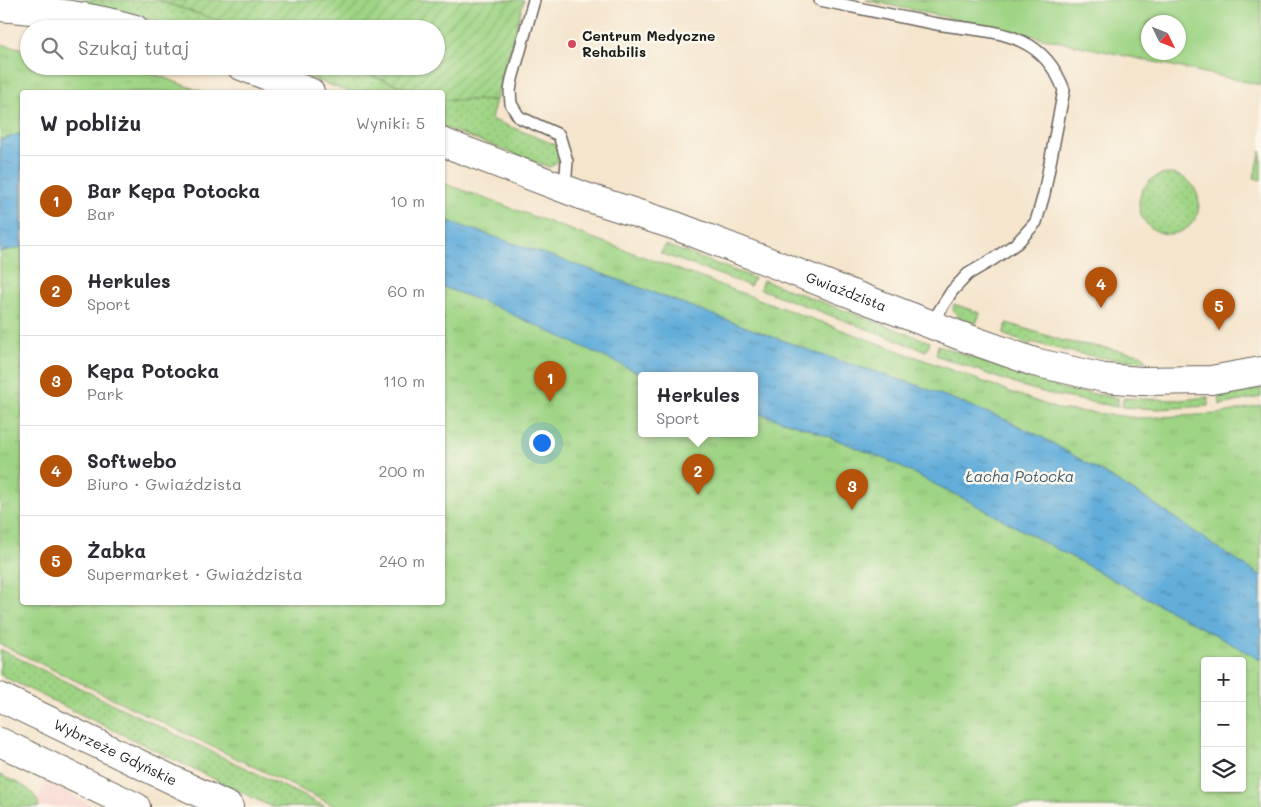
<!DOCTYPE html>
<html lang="pl">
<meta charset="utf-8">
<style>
body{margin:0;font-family:Mali,sans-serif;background:#f2f2f3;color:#2b2b33}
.controls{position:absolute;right:15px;bottom:15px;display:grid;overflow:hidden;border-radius:5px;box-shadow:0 1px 4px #0004}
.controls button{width:45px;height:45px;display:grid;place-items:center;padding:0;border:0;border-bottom:1px solid #e1e1e2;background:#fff;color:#2b2b33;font:25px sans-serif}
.compass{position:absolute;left:1141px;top:15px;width:45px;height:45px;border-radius:50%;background:#fff;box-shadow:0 1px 4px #0004;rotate:133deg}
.you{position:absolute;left:541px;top:442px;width:18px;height:18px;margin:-12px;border:4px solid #fff;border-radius:50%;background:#1a73e8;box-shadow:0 0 0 8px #1a73e833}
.badge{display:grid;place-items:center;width:32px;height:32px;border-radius:50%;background:#b45309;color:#fff;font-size:16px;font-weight:700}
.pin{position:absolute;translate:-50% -41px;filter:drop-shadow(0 1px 2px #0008)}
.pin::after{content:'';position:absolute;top:26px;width:18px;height:15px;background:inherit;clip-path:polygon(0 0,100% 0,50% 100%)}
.popup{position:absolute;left:638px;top:372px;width:120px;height:65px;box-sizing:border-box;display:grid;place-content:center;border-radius:5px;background:#fff;filter:drop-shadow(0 1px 4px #0005);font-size:16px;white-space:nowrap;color:#7c7c81}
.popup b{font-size:19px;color:#2b2b33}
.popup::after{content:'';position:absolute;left:50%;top:100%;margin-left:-10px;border:10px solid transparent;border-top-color:#fff}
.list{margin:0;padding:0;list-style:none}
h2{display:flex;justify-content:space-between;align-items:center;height:65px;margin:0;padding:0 20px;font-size:21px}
h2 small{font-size:16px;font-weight:400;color:#7c7c81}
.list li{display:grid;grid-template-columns:32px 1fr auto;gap:15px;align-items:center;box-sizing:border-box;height:90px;padding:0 20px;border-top:1px solid #e1e1e2}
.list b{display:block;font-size:19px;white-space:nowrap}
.list p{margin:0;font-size:16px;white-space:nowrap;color:#7c7c81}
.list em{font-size:16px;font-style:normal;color:#7c7c81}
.icon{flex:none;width:28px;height:28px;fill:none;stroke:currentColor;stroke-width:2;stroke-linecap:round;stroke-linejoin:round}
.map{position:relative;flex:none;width:1261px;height:807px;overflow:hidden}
.search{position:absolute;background:#fff;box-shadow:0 1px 4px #0004;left:20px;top:20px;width:425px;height:55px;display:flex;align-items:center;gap:12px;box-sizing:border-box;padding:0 18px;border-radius:28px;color:#7c7c81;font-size:19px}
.panel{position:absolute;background:#fff;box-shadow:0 1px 4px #0004;left:20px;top:90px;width:425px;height:515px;border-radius:5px}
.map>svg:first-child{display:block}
</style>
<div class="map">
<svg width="1261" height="807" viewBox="0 0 1261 807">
<defs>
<pattern id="grass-dots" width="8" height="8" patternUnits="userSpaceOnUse" patternTransform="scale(1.25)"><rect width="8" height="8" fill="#9fd484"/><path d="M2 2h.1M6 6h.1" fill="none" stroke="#88b571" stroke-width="1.8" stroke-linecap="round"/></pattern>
<pattern id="park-tufts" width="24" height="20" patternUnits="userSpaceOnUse" patternTransform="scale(1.25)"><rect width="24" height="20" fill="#9fd484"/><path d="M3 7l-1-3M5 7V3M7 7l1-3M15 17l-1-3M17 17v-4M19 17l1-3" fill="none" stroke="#88b571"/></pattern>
<pattern id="garden-furrows" width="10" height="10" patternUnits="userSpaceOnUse" patternTransform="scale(1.25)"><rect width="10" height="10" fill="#9fd484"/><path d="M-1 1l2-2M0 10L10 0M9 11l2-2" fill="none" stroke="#88b571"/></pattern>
<pattern id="water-ripples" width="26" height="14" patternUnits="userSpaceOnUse" patternTransform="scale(1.25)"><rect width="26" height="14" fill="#62adda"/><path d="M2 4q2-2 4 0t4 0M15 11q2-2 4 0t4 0" fill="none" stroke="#508cb0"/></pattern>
</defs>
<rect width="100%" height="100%" fill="#fbf7ec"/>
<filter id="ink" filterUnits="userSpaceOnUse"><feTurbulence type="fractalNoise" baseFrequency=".02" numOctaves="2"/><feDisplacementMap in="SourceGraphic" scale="10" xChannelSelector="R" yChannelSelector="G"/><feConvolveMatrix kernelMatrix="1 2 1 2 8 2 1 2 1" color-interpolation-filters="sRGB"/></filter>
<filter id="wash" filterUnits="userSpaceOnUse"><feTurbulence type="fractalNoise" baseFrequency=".0096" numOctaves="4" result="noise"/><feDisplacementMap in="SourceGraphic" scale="20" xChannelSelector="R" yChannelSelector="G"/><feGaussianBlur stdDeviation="1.12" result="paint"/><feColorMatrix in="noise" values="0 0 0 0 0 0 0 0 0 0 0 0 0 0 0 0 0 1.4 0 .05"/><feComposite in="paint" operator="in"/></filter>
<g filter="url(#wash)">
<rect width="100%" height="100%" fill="#f5e5cd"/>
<polygon fill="#f7d0c9" points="47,782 93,807 32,807"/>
<g fill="url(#grass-dots)" stroke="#5e7850">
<polygon points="68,0 157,0 244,29 179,29 125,12"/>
<polygon points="278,66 346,66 417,92 349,92"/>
<path d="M 442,100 L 496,100 L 491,119 L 556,145 C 560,155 561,163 549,167 L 443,127 Z"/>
<circle cx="1169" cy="204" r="30"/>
<polygon points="666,245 754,278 750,286 660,253"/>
<polygon points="763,280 930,342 926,351 760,289"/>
<polygon points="954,304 980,313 976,324 958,317 953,309"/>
<path d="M 1007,323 L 1064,341 L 1141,354 L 1147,361 C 1107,361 1069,352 1031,342 L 1030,345 L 1003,334 Z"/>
<polygon points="938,345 992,365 1064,389 1118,398 1118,407 1053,395 1018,385 936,355"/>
<polygon points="1261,388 1261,397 1220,405 1219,396"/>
<polygon points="1208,397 1208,406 1156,409 1122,407 1123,398 1180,400"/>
<polygon points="0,649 24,661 326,807 272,807 0,675"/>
<path d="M 0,775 C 16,783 35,787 39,807 L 4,807 L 0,805 Z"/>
</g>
<g fill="url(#park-tufts)" stroke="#5e7850" fill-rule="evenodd">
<path d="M 0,44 L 29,50 L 29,66 L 117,66 L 151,73 L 203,92 L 22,92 L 22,602 L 442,602 L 443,183 L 1057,409 L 1140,418 L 1219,414 L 1261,405 L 1261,807 L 337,807 L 0,644 ZM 642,376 L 754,376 L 754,434 L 642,434 ZM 1205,661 L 1242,661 L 1242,788 L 1205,788 Z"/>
<polygon points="1261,151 1261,180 1254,178"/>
</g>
<polygon fill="url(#garden-furrows)" stroke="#5e7850" points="157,0 524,0 496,100 443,100 442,92 417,92 346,66 436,66 436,29 244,29"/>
<path fill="#9fd484" stroke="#5e7850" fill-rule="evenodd" d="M 866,0 L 1261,0 L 1261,85 ZM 1148,22 L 1178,22 L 1178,52 L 1148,52 Z"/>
<g fill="url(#water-ripples)" stroke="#3f647b">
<polygon points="22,133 22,247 0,252 0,140"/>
<polygon points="442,219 589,269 825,356 914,384 1004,419 1042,437 1085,462 1153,503 1221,550 1261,576 1261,660 974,504 885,459 812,430 754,412 754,376 646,376 494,306 443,287"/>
</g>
</g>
<g filter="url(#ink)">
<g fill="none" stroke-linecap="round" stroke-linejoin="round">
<g stroke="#68625a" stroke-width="14">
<g id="lane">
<polyline points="534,0 512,79 510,91 511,104 519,117 559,135 567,161 565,188"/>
<path d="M 820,0 C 859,8 898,17 937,24 C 965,29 997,29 1023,42 C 1044,52 1056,69 1064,90 L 1044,194 L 1036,222 L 1017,243 L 992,260 L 968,274 L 952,291 L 931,324"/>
</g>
</g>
<g stroke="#68625a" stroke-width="30">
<g id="secondary">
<path d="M 0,7 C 46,11 91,16 135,29"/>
<polyline points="241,66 310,92"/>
<path id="s1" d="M 442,142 L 586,197 L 676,226 L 961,336 L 1034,362 L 1104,378 L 1141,381 L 1211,380 L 1261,371"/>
</g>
</g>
<g stroke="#68625a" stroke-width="30">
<g id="primary">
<path id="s2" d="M 0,697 L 229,807"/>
<polyline points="0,742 136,807"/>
</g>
</g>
<use href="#lane" stroke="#fff" stroke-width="11"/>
<use href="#secondary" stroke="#fff" stroke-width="28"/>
<use href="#primary" stroke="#fff" stroke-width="28"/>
</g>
</g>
<circle fill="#d1495b" stroke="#fbf7ec" stroke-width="2" cx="572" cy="44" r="5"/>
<g text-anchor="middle" stroke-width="5" stroke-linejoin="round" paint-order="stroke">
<g font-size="14" font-weight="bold" fill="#1c1c1c" stroke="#fbf7ec" text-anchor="start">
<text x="582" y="41">Centrum Medyczne<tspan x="582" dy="16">Rehabilis</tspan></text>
</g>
<g font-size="14" fill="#1c1c1c" stroke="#fbf7ec">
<text dy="5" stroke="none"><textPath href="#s1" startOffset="431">Gwiaździsta</textPath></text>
<text dy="5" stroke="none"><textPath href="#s2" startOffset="128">Wybrzeże Gdyńskie</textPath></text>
</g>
<g font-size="15" font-style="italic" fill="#3c5d71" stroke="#fbf7ec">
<text x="1020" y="482">Łacha Potocka</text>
</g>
</g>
</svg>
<div class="controls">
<button>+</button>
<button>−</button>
<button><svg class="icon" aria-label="layers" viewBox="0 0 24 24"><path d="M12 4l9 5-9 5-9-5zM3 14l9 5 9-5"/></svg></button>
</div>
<svg class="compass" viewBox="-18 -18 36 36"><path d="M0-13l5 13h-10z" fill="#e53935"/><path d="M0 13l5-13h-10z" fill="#7c7c81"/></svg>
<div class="you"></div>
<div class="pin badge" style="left:550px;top:402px">1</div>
<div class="pin badge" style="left:698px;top:495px">2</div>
<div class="popup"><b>Herkules</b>Sport</div>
<div class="pin badge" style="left:852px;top:510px">3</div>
<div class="pin badge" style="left:1101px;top:308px">4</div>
<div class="pin badge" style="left:1219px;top:330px">5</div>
<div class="search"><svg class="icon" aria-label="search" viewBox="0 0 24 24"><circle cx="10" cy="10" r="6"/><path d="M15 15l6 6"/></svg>Szukaj tutaj</div>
<section class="panel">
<h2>W pobliżu<small>Wyniki: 5</small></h2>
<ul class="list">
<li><span class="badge">1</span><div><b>Bar Kępa Potocka</b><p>Bar</p></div><em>10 m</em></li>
<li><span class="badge">2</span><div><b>Herkules</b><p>Sport</p></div><em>60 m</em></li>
<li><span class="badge">3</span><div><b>Kępa Potocka</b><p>Park</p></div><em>110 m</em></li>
<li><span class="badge">4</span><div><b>Softwebo</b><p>Biuro · Gwiaździsta</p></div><em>200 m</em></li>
<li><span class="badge">5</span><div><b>Żabka</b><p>Supermarket · Gwiaździsta</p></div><em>240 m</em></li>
</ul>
</section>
</div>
